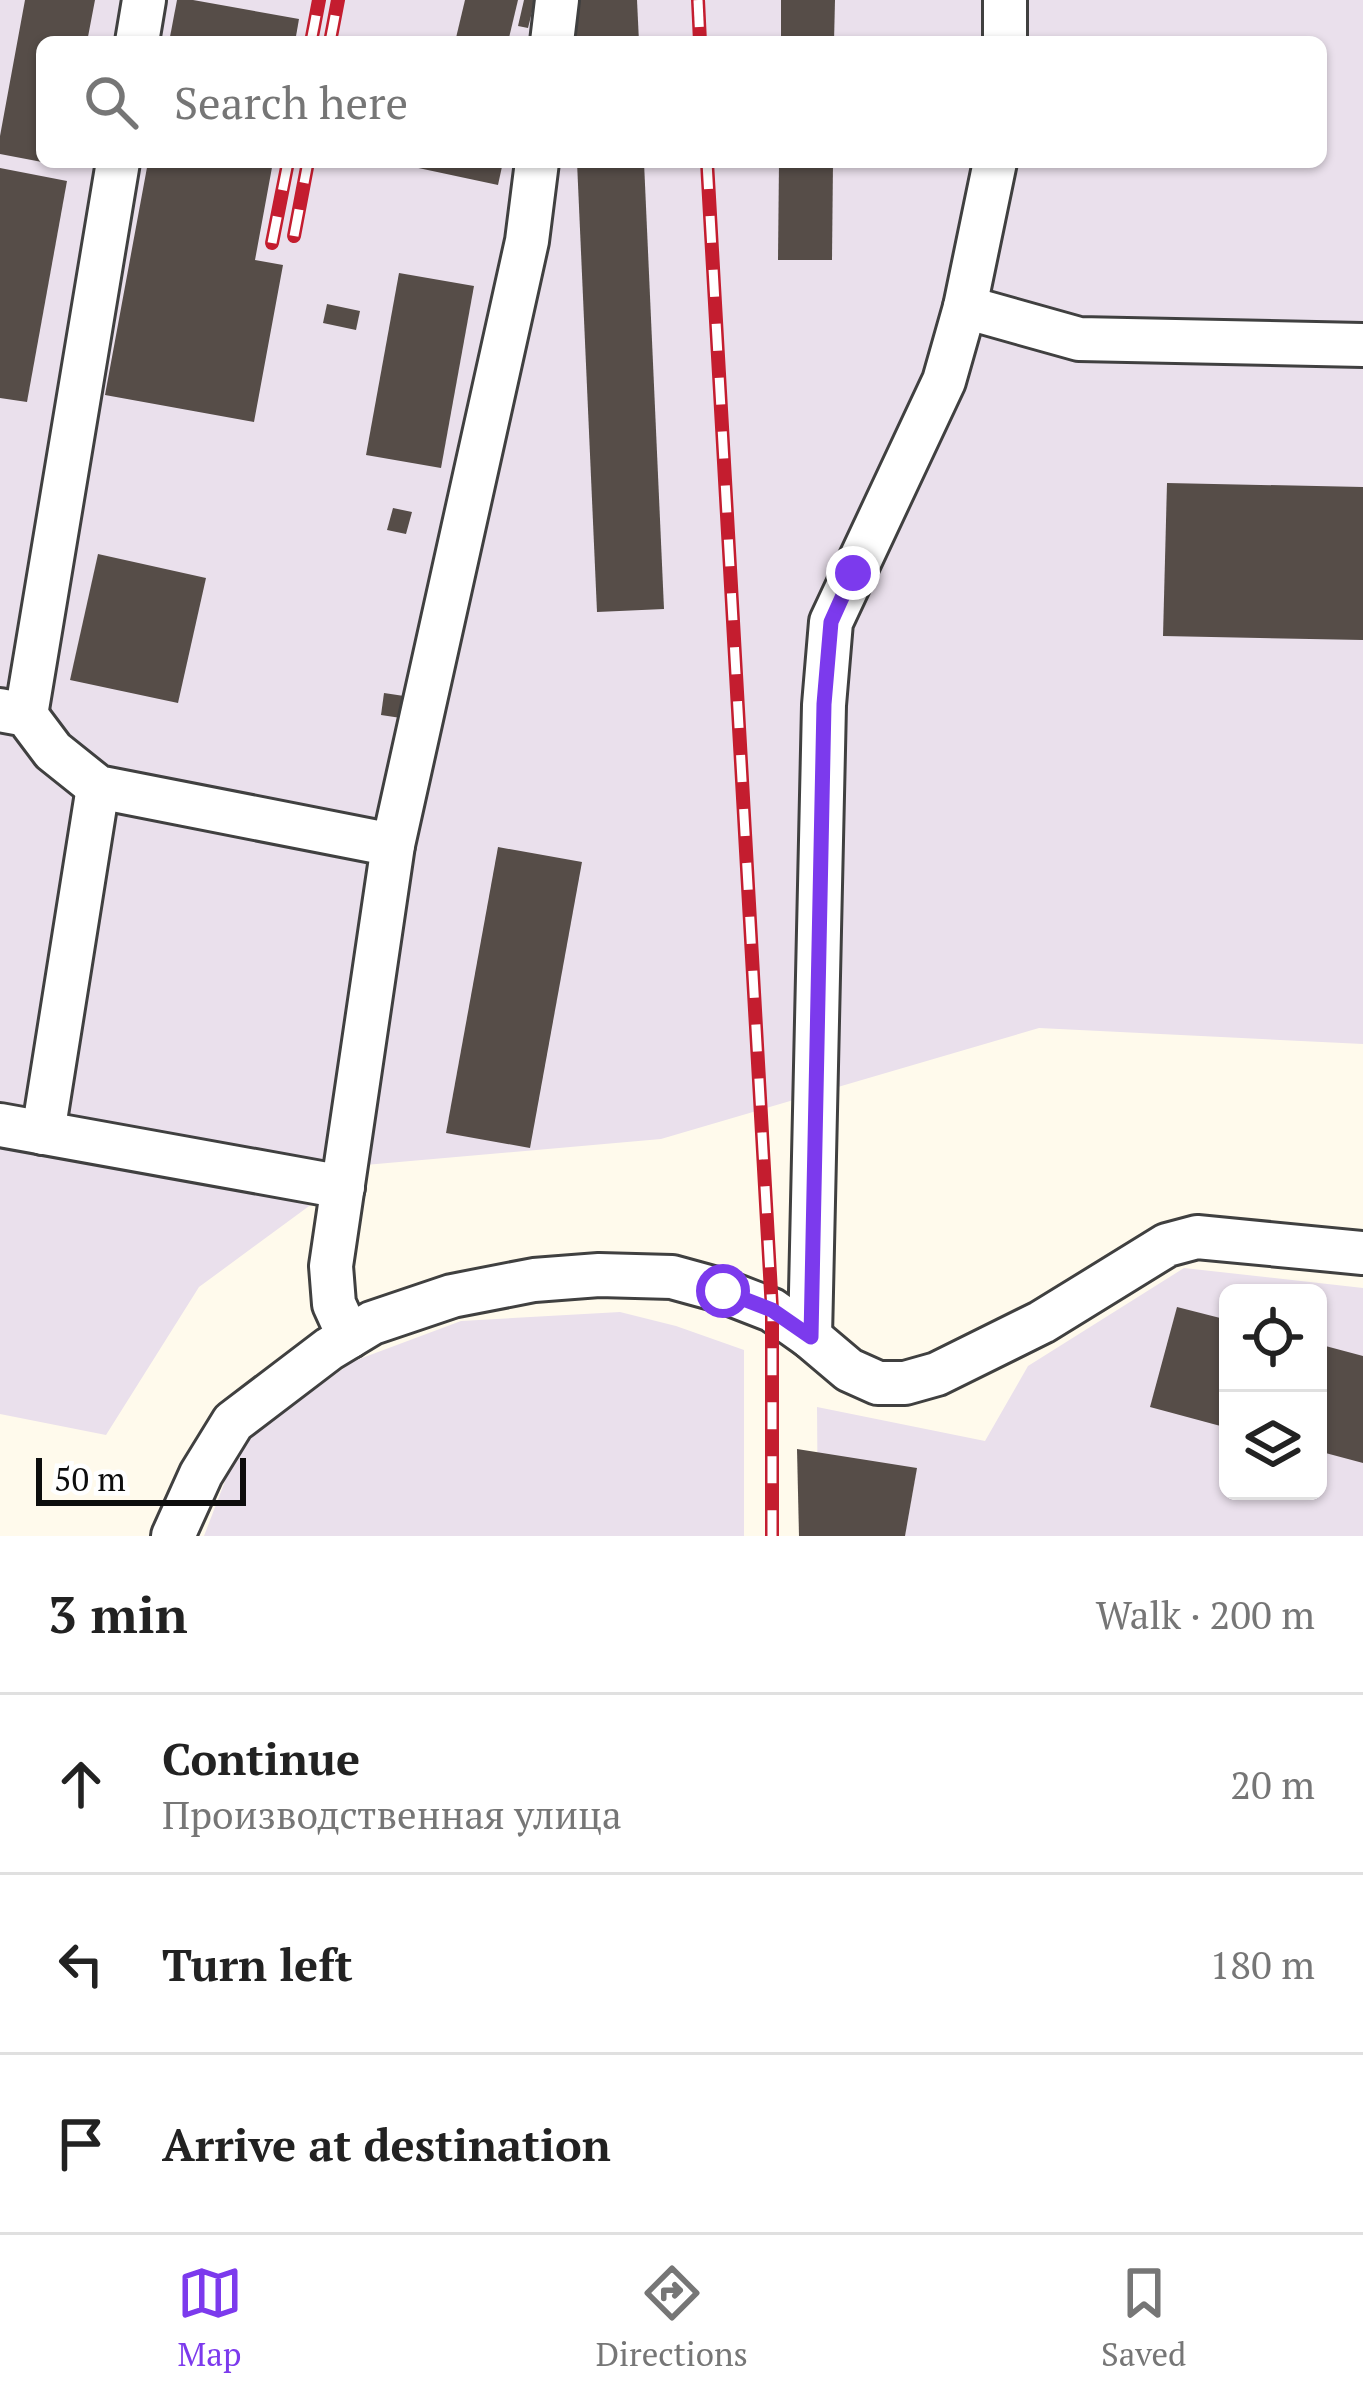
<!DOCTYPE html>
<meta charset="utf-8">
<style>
body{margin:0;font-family:"PT Serif",serif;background:#f2f2f2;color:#222}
.controls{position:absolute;right:36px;bottom:36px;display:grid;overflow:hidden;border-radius:18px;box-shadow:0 3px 9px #0004}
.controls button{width:108px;height:108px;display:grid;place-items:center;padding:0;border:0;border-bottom:3px solid #e0e0e0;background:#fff;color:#222;font:60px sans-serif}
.scale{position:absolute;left:36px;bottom:30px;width:210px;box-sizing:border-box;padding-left:12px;border:6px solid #0d0d0d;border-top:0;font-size:33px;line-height:42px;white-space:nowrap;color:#0d0d0d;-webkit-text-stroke:9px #fff;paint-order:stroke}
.stop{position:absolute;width:36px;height:36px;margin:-27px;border:9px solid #7c3aed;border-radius:50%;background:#fff}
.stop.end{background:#7c3aed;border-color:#fff;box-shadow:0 3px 12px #0008}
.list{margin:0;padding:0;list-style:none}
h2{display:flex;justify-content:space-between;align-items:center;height:156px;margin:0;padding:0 48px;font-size:51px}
h2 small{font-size:39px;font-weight:400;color:#767676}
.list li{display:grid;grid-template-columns:78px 1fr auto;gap:36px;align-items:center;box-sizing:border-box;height:180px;padding:0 48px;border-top:3px solid #e0e0e0}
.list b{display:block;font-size:45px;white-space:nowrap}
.list p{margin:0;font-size:39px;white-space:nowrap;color:#767676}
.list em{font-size:39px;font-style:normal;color:#767676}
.icon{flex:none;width:66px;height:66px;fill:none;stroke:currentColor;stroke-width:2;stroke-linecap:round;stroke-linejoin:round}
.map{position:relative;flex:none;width:1363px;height:1536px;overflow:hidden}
.search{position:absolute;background:#fff;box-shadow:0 3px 9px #0004;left:36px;right:36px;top:36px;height:132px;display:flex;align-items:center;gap:30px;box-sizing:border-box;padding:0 42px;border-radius:18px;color:#767676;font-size:45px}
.sheet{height:696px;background:#fff}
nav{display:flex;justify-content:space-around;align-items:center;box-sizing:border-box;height:168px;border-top:3px solid #e0e0e0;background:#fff;font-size:33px;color:#767676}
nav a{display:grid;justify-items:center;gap:6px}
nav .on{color:#7c3aed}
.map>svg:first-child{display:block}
</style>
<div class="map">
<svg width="1363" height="1536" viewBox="0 0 1363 1536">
<rect width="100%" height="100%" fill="#fffaec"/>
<g fill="#eae0ec" fill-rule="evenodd">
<path d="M 0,0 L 1363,0 L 1363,1044 L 1039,1028 L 661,1139 L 365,1165 L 199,1287 L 106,1435 L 0,1414 ZM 42,42 L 1321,42 L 1321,162 L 42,162 Z"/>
<path d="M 1184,1268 L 1363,1288 L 1363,1536 L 818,1536 L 817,1407 L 985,1441 L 1028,1366 ZM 1228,1293 L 1318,1293 L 1318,1491 L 1228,1491 Z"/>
<polygon points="620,1312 676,1326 744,1350 744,1536 204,1536 240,1442 354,1361 461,1321"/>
</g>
<g fill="#564d48">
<polygon points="25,0 95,0 87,42 42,42 42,162 0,154 0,136"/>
<polygon points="177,0 193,0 299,19 295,42 169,42"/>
<polygon points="465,0 518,0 508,42 455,42"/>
<polygon points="524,0 535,0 528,28 518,26"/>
<polygon points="570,0 637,0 639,42 572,42"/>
<polygon points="781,0 835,0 834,42 781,42"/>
<polygon points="148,162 273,162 255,260 283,265 254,422 105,395"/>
<polygon points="410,162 503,162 498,185 409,166"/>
<polygon points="577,162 644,162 664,609 597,612"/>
<polygon points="779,162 833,162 832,260 778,260"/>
<polygon points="0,168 67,181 27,402 0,398"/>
<polygon points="399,273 474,286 441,468 366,455"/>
<polygon points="327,304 360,311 356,330 323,323"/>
<polygon points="1167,483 1363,487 1363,640 1163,636"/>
<polygon points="393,508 412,512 406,534 387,530"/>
<polygon points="98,554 206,578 178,703 70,680"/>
<polygon points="384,693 404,696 401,718 381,715"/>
<polygon points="498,847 582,862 530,1148 446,1133"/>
<polygon points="1177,1307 1228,1320 1228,1428 1150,1407"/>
<polygon points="1318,1344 1363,1356 1363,1463 1318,1451"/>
<polygon points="797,1449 917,1468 905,1536 799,1536"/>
</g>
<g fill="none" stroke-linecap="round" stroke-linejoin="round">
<g stroke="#404040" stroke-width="48">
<g id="minor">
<polyline points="1005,0 1005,42"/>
<polyline points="137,42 144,0"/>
<polyline points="552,42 557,0"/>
<polyline points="965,307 1079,339 1363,345"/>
<polyline points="0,710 26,715 53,751 98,787 393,845"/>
<polyline points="26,715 118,162"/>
<polyline points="0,1125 343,1187"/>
<polyline points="43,1133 98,787"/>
<polyline points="349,1337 334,1304 331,1266 393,845 527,241 537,162"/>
<polyline points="810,1337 824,705 831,622 944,381 965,307 995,162"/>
<polyline points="173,1536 201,1474 233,1422 329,1349 372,1323 452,1296 534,1280 599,1275 672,1277 723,1291 772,1310 810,1337 849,1370 878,1383 905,1383 937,1374 1042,1322 1167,1245 1197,1237 1363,1253"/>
</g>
</g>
<use href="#minor" stroke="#fff" stroke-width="42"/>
<g stroke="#c41d2f" stroke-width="14">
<g id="rail">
<polyline points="698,0 700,42"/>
<polyline points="311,42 319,0"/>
<polyline points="330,42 338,0"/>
<polyline points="707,162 772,1310 772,1536"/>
<polyline points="294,236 308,162"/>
<polyline points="272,243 288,162"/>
</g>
</g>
<use href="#rail" stroke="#fff" stroke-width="9" stroke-dasharray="27" stroke-linecap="butt"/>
</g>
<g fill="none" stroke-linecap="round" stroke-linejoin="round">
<polyline stroke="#7c3aed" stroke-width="15" points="723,1291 772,1310 811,1337 824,704 831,622 853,573"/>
</g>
</svg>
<div class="controls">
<button><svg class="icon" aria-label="locate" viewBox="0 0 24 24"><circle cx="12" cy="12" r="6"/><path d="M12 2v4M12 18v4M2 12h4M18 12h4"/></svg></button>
<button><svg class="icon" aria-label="layers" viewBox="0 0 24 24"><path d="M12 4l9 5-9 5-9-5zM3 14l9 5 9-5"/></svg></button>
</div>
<div class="scale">50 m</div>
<div class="stop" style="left:723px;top:1291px"></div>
<div class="stop end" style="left:853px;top:573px"></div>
<div class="search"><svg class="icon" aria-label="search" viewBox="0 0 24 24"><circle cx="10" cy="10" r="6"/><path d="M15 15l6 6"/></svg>Search here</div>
</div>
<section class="sheet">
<h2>3 min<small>Walk · 200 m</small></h2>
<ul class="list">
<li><svg class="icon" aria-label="ahead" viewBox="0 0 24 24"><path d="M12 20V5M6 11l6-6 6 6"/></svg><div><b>Continue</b><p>Производственная улица</p></div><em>20 m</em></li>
<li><svg class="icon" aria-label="left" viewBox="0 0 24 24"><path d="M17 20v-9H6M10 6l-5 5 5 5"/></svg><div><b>Turn left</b></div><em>180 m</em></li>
<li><svg class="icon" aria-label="arrive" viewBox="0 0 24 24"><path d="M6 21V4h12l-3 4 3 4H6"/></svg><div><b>Arrive at destination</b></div></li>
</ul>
</section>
<nav>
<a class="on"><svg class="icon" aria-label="map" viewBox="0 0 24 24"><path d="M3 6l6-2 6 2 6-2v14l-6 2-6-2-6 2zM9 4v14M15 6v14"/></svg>Map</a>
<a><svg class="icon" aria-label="directions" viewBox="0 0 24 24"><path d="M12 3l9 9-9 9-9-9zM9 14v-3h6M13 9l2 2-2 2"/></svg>Directions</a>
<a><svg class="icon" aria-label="saved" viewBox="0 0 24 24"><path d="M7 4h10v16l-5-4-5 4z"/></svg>Saved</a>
</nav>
